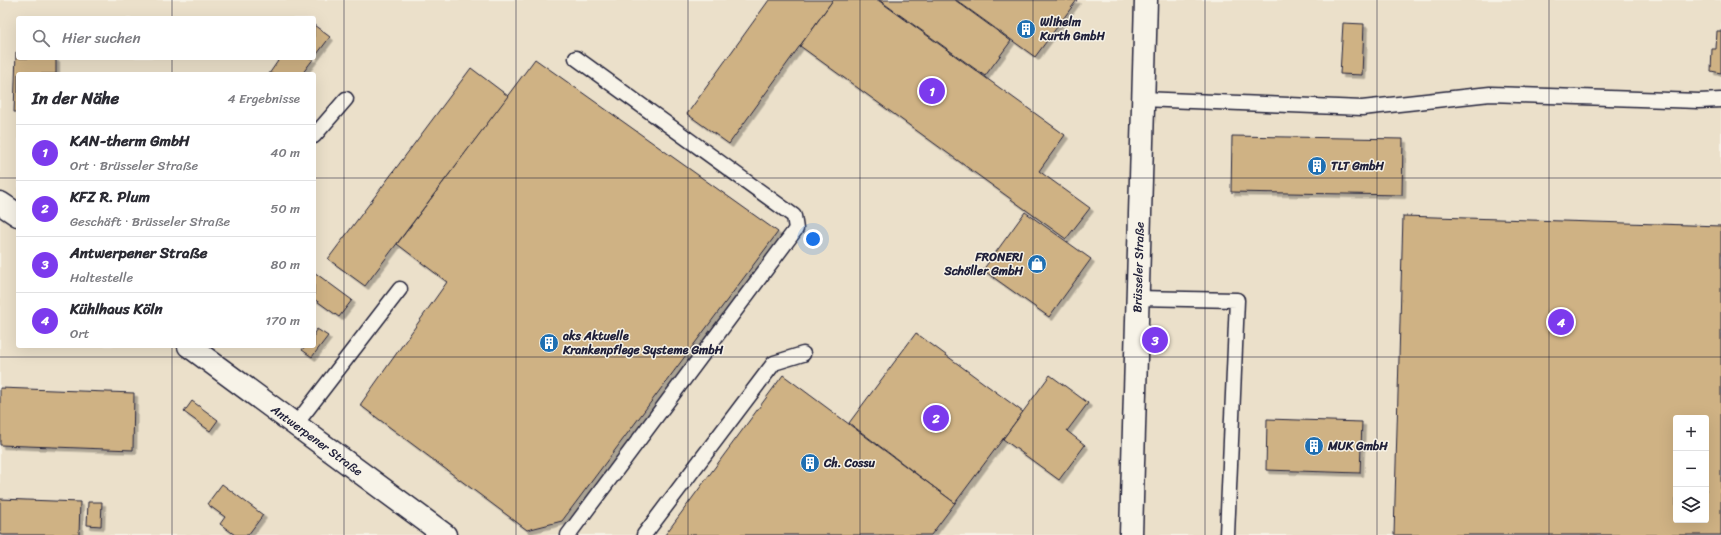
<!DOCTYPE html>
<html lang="de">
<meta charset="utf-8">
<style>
body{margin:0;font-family:Sriracha,sans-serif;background:#f7f7f7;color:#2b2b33}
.controls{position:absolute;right:12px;bottom:12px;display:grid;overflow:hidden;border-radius:4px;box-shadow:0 4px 16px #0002}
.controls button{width:36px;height:36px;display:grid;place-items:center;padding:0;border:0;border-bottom:1px solid #e1e1e2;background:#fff;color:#2b2b33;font:20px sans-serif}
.you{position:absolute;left:813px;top:239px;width:14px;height:14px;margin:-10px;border:3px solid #fff;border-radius:50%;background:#1a73e8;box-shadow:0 0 0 6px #1a73e833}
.badge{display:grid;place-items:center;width:26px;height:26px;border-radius:50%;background:#7c3aed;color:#fff;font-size:13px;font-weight:700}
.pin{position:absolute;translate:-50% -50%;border:2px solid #fff;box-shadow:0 1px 4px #0006}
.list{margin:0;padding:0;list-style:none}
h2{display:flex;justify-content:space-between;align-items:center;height:52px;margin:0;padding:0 16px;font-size:17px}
h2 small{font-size:13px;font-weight:400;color:#7c7c81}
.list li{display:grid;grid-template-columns:26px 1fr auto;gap:12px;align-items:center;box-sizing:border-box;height:56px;padding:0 16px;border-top:1px solid #e1e1e2}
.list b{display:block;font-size:15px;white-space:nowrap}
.list p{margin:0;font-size:13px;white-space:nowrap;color:#7c7c81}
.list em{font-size:13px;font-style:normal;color:#7c7c81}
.icon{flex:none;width:22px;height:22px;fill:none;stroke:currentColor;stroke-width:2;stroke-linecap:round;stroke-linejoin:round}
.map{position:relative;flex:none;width:1721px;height:535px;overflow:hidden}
.search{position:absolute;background:#fff;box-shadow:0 4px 16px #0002;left:16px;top:16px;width:300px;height:44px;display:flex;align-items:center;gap:10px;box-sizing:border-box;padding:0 14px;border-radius:4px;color:#7c7c81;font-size:15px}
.panel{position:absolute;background:#fff;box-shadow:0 4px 16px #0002;left:16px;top:72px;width:300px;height:276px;border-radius:4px}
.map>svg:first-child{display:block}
</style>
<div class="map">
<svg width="1721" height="535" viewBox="0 0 1721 535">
<defs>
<filter id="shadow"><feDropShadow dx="3.5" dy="3.5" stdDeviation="0" flood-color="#0004"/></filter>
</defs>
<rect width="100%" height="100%" fill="#f7f3e8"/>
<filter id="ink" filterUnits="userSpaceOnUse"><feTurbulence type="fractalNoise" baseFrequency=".025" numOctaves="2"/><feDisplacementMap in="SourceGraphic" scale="8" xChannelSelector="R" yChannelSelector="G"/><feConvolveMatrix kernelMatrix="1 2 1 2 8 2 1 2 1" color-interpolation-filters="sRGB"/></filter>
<g filter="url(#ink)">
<path fill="#ebe0ca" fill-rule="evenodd" d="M 0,0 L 1721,0 L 1721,535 L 0,535 ZM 18,18 L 314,18 L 314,58 L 18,58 ZM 18,74 L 314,74 L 314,346 L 18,346 ZM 1676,418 L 1706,418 L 1706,520 L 1676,520 Z"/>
<g fill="#cfb284" stroke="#22223b" fill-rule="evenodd" filter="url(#shadow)">
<polygon points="769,0 833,0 729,144 687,114"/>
<polygon points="833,0 878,0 1065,135 1039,171 1090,208 1066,239 800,46"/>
<polygon points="879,0 955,0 1011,41 985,76"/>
<polygon points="956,0 1077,0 1035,57"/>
<polygon points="1343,23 1364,24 1362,75 1340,74"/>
<polygon points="314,25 330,37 314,58"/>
<polygon points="1717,31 1721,31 1721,73 1711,71 1712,49 1716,49"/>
<polygon points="16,52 18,52 18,58 56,58 56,74 18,74 18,112 14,112"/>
<polygon points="280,58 314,58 302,74 269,74"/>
<polygon points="535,59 778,232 562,521 527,530 360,405 447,282 397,244"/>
<polygon points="471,68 508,96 365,286 328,259"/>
<polygon points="1232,136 1403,139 1402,195 1231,192"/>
<polygon points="1025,212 1091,259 1049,317 983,270"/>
<path d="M 1403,216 L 1721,226 L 1721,535 L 1394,535 ZM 1676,418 L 1706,418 L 1706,520 L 1676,520 Z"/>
<polygon points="314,272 352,300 339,317 314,299"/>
<polygon points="317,329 328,336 312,357 302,350 305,346 314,346 314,333"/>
<polygon points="916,333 1023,412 955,503 849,423"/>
<polygon points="783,375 955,503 931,535 665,535"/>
<polygon points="1050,375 1088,403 1067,431 1085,445 1059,480 1003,439"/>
<polygon points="0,388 134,393 133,450 0,445"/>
<polygon points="192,401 218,420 210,431 184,412"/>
<polygon points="1267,419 1362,422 1360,473 1266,470"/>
<polygon points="222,484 263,515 248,535 235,535 220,524 225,517 207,504"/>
<polygon points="0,499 80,502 79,535 0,535"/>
<polygon points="88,502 102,502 101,526 87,525"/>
</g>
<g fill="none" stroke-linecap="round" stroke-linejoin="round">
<g stroke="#22223b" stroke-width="17">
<g id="service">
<polyline points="1142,99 1362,108 1490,94 1699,101 1721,100"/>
<polyline points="314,136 346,99"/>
<polyline points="1136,298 1237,300 1227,535"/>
<polyline points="296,424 400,289"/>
<polyline points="568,535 796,229 794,216 576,58"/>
<polyline points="644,535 774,363 803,354"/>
</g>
</g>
<g stroke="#22223b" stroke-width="25">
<g id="minor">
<polyline points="0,203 18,215"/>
<path id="s1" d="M 189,346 L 445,535"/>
<path id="s2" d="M 1131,535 L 1146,0"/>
</g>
</g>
<use href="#service" stroke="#f7f3e8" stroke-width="14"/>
<use href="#minor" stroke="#f7f3e8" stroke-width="22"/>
</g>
</g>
<path fill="none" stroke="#22223b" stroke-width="1" stroke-opacity="0.55" d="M 172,0 L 172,18M 344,0 L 344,535M 516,0 L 516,535M 688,0 L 688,535M 860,0 L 860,535M 1033,0 L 1033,535M 1205,0 L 1205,535M 1377,0 L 1377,535M 1549,0 L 1549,535M 172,58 L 172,74M 0,178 L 18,178M 314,178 L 1721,178M 172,346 L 172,535M 0,357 L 1721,357"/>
<defs>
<g id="building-disc" transform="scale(1)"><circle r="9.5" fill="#1f6fb2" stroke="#f7f3e8"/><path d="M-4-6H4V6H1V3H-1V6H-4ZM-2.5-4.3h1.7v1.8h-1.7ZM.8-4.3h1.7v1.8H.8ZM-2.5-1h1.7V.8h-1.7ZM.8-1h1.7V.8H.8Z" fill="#fff"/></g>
<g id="shop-disc" transform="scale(1)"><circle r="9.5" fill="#1f6fb2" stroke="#f7f3e8"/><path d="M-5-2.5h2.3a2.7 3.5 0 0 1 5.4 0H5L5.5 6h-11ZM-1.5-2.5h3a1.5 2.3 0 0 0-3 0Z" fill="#fff"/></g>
</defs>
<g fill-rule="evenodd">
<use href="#building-disc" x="1026" y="29"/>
<use href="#building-disc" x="1317" y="166"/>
<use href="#shop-disc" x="1037" y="264"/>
<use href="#building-disc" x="549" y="343"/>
<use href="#building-disc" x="1314" y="446"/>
<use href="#building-disc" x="810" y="463"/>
</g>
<g text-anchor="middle" stroke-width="3" stroke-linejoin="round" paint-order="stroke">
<g font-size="12" font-weight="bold" fill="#22223b" stroke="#f7f3e8" text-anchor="start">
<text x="1040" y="26">Wlihelm<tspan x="1040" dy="14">Kurth GmbH</tspan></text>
<text x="1331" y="170">TLT GmbH</text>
<text x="1023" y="261" text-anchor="end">FRONERI<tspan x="1023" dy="14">Schöller GmbH</tspan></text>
<text x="563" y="340">aks Aktuelle<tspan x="563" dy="14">Krankenpflege Systeme GmbH</tspan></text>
<text x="1328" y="450">MUK GmbH</text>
<text x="824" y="467">Ch. Cossu</text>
</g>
<g font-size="12" fill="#22223b" stroke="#f7f3e8">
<text dy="4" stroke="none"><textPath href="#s2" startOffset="268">Brüsseler Straße</textPath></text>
<text dy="4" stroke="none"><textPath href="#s1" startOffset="159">Antwerpener Straße</textPath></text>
</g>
</g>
</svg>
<div class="controls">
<button>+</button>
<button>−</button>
<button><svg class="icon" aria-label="layers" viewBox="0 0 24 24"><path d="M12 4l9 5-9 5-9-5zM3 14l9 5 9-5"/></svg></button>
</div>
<div class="you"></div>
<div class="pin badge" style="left:932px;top:91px">1</div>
<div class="pin badge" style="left:936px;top:418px">2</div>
<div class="pin badge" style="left:1155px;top:340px">3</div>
<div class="pin badge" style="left:1561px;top:322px">4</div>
<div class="search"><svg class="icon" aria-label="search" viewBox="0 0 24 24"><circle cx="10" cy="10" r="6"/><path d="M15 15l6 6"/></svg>Hier suchen</div>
<section class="panel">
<h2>In der Nähe<small>4 Ergebnisse</small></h2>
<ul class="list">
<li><span class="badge">1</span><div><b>KAN-therm GmbH</b><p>Ort · Brüsseler Straße</p></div><em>40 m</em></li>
<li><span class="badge">2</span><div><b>KFZ R. Plum</b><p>Geschäft · Brüsseler Straße</p></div><em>50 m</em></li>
<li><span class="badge">3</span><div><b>Antwerpener Straße</b><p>Haltestelle</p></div><em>80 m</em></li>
<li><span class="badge">4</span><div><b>Kühlhaus Köln</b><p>Ort</p></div><em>170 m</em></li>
</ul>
</section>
</div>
